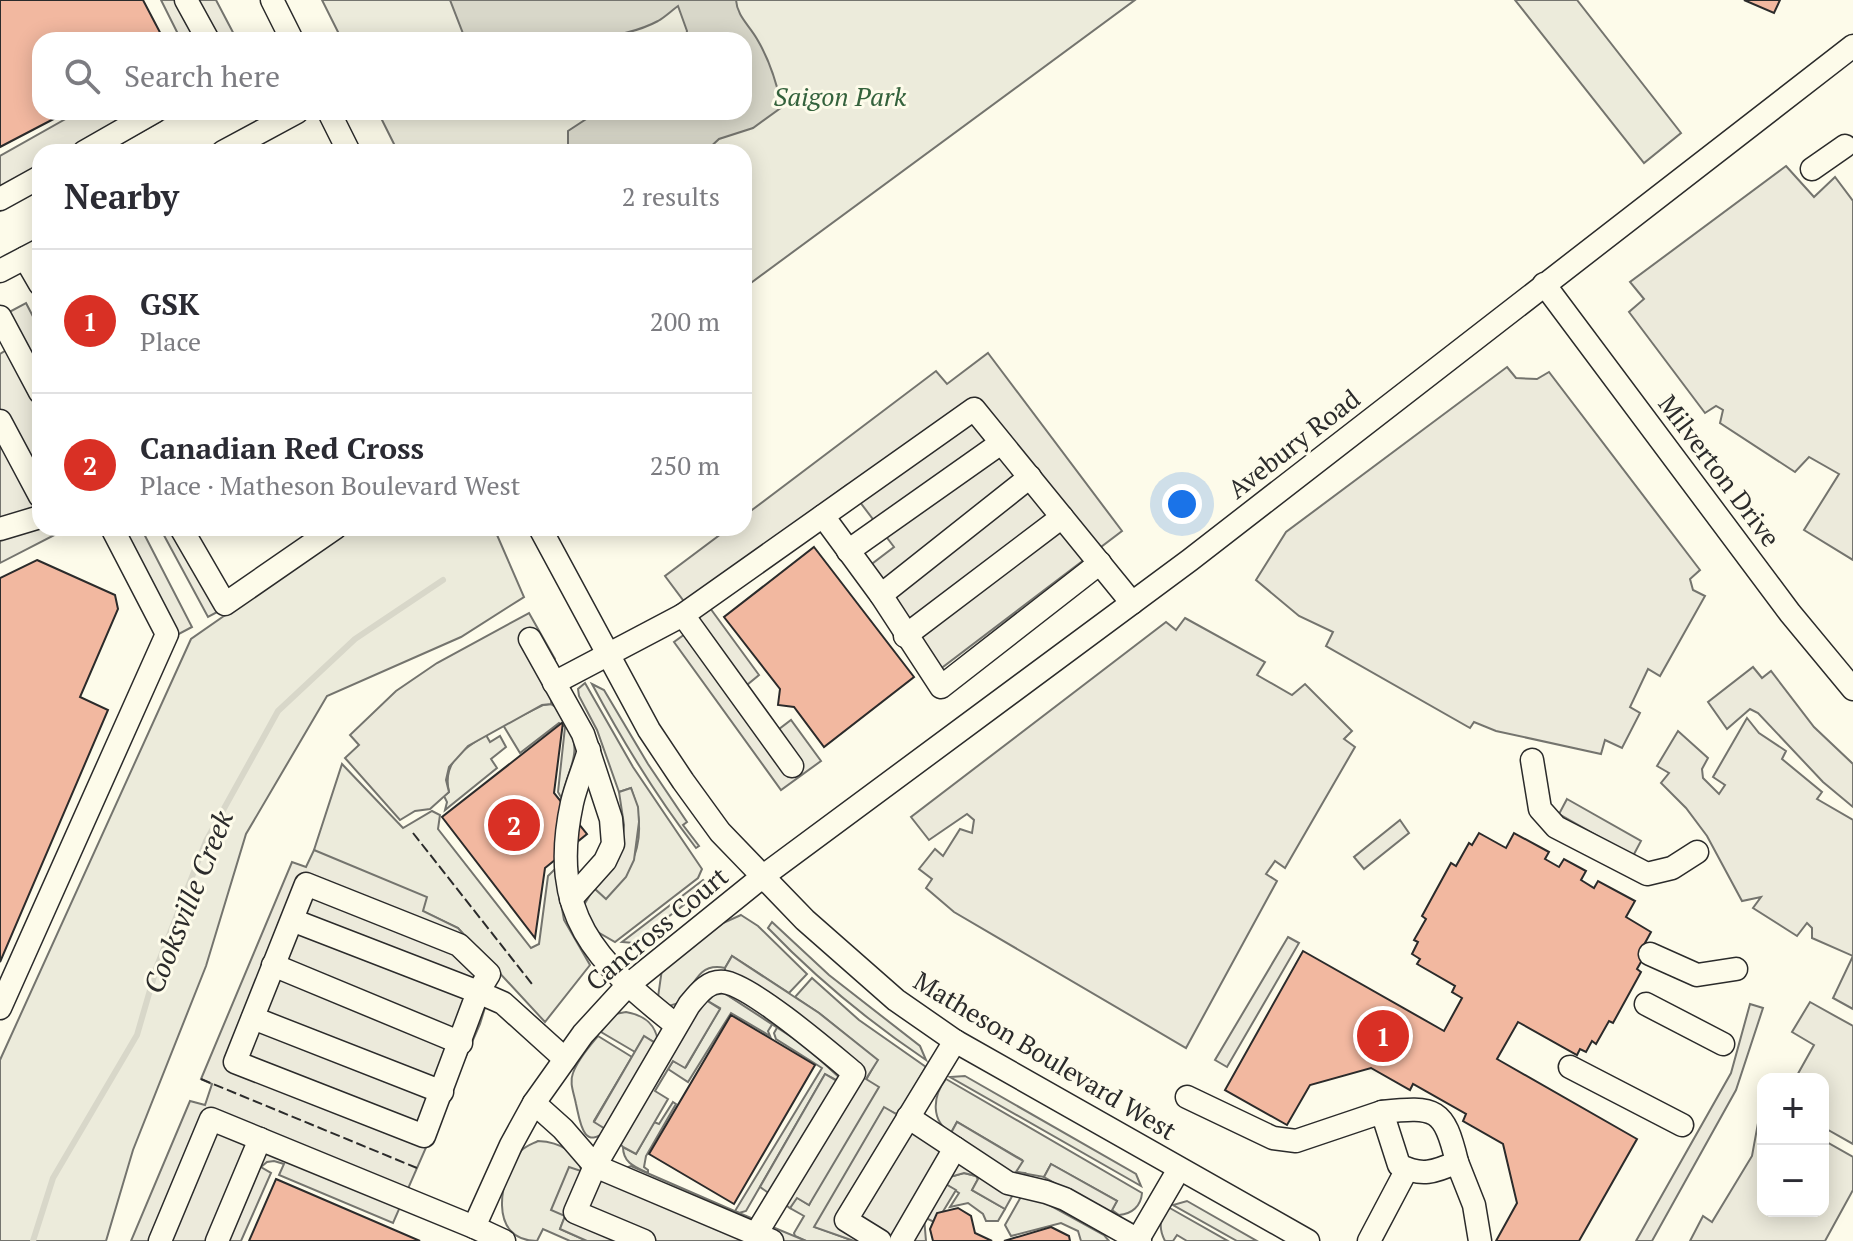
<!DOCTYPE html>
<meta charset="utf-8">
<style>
body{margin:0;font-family:"PT Serif",serif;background:#f2f2f3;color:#2b2b33}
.controls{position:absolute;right:24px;bottom:24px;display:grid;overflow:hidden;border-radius:16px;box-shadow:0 4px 20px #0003}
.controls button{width:72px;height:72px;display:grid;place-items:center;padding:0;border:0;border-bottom:2px solid #e1e1e2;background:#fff;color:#2b2b33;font:40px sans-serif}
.you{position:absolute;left:1182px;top:504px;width:28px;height:28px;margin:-20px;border:6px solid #fff;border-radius:50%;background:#1a73e8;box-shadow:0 0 0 12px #1a73e833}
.badge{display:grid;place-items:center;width:52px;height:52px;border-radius:50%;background:#d93025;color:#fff;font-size:26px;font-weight:700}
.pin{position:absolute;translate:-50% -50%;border:4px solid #fff;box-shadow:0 2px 8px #0006}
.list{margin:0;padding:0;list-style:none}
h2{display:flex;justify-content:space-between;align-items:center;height:104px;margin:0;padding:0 32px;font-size:34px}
h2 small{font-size:26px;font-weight:400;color:#7c7c81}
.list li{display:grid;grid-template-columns:52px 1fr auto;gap:24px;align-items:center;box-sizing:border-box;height:144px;padding:0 32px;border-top:2px solid #e1e1e2}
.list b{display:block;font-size:30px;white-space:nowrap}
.list p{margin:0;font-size:26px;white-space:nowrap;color:#7c7c81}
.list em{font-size:26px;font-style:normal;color:#7c7c81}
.icon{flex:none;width:44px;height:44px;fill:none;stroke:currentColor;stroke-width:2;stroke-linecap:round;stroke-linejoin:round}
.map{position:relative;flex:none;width:1853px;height:1241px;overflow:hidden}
.search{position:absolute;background:#fff;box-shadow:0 4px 20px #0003;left:32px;top:32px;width:720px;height:88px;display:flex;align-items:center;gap:20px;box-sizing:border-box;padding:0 28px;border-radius:24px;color:#7c7c81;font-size:30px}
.panel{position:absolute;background:#fff;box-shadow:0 4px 20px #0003;left:32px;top:144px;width:720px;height:392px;border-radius:24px}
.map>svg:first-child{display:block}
</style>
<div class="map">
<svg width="1853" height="1241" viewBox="0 0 1853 1241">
<rect width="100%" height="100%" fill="#fdfbea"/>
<g fill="#ecebdb" stroke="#74746e" stroke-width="2">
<polygon points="322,0 1135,0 744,288 744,152 398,152 378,112 744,112 744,40 342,40"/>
<polygon points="1515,0 1577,0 1681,133 1644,163"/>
<polygon points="350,528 494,528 524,597 461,637 327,696 246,834 206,966 133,1150 106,1241 0,1241 0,1060 191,639"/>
<path d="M 585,683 L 633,767 L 702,869 L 698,878 L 615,942 L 596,931 L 584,905 L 594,888 L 606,898 C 638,864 648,834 631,788 L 619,792 L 597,730 L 579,696 L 578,689 Z"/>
<path d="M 592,684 L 604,690 L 648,764 L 687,822 L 683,825 L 699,846 L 696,848 C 656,796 623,742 592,684 Z"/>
<path d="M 551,704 C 561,709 563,714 568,723 C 583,754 568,768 562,799 L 558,792 L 565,727 L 559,723 L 520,753 L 503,725 L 543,705 Z"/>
<path d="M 486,735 L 490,742 L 500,736 L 506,747 L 491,759 L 497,768 L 445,810 L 447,802 L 444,796 L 449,792 C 442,762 463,749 486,735 Z"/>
<polygon points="342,764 403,828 432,811 440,815 438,829 531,948 539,944 548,876 555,869 564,920 590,965 545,1022 458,928 422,911 314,850"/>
<polygon points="703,880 705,882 698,894 634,943 622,942"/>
<path d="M 741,915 L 758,926 L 807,974 L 789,993 L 732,956 L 725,968 C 699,962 694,984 682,1002 L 669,1006 L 658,997 L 662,969 L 723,923 Z"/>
<path d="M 772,922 L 829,975 L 920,1046 L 926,1060 C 868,1021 816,978 768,928 Z"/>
<polygon points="812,978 859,1020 926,1067 898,1115 884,1108 815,1227 854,1241 806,1241 795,1236 794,1233 804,1216 790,1208 796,1197 809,1205 866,1080 877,1060 819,1013 795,997"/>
<polygon points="724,993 773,1023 768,1031 770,1036 731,1013 688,1082 668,1069 673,1061 686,1067 720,1008 708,1001 714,995"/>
<path d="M 626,1012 C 644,1015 657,1025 658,1044 L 644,1037 L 635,1052 L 601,1032 L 615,1014 Z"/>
<polygon points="778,1026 804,1045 839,1077 838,1081 825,1074 746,1211 739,1213 735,1211 822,1068 776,1039 774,1033"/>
<path d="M 598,1036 L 632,1057 L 594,1121 L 607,1130 C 583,1152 580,1121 576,1104 C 574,1093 569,1083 573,1073 C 578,1059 589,1047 598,1036 Z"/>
<polygon points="965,1076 1136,1174 1141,1186 950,1077"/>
<path d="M 946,1079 L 1142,1193 C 1141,1206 1132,1214 1119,1215 L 1112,1210 L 1117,1201 L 1051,1164 L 1044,1177 L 1016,1172 L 1022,1160 L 957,1122 L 951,1133 C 931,1121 932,1097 946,1079 Z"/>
<path d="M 673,1102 L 676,1104 L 646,1156 L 644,1167 L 648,1170 L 648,1173 C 635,1167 623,1163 623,1147 L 636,1154 L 654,1122 L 659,1124 Z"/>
<path d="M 538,1141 C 559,1142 576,1151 582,1172 L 560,1229 L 587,1241 L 570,1241 L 543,1229 L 537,1241 C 487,1241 499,1176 521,1151 C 525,1146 532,1144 538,1141 Z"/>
<polygon points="964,1173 976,1176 978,1179 972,1190 1005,1209 998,1221 986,1221 983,1214 968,1203 950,1207 959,1193 944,1183 946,1178"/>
<polygon points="1022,1195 1035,1197 1104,1235 1109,1241 1081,1241 1078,1231 1061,1223 1011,1236 1005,1225"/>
<polygon points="1187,1201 1257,1241 1237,1241 1173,1205"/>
<path d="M 1168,1207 L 1228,1241 L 1187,1241 L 1177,1235 L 1173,1241 L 1165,1241 C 1158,1227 1160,1220 1168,1207 Z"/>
</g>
<g fill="#eceadb" stroke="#74746e" stroke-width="2">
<polygon points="161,0 216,0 237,40 181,40"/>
<polygon points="78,112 177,112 106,152 40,152 40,189 0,211 0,156"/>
<polygon points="1786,166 1814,197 1835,177 1853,201 1853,560 1804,530 1839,474 1809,457 1795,472 1720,423 1723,410 1716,406 1705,413 1629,312 1644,299 1630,282"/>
<polygon points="26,303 40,330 40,528 68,528 0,563 0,354 8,349 0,317"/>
<polygon points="988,353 1122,531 931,676 856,576 894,547 847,485 686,604 665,576 729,528 744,528 744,516 936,371 947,384"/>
<polygon points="1507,367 1516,378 1537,379 1549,372 1700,570 1690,579 1693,590 1705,596 1660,676 1648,669 1630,707 1640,713 1622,748 1605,740 1601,754 1496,731 1474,722 1470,728 1326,646 1333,632 1299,616 1256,580 1286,532"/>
<polygon points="100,528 141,528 192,627 160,644"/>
<polygon points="160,528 177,528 221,610 208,617"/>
<polygon points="710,608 759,675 747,685 779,729 791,720 821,761 781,790 674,642 685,634 682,629"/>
<polygon points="529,613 555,659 551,704 542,705 468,746 449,767 446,780 449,792 430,809 415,811 400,820 345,758 359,745 350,735 396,691 437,663"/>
<polygon points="1185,618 1265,662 1257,675 1292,695 1305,684 1352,731 1344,739 1355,747 1285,868 1275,861 1266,874 1277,881 1186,1048 954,912 926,888 932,879 919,869 935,849 943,856 960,829 972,833 974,820 967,814 929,840 911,817 1166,622 1176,630"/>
<polygon points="1753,667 1762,678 1771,671 1814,727 1853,764 1853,807 1823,782 1758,713 1750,709 1727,729 1708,702"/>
<polygon points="1747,718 1759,733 1786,751 1782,759 1822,792 1817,799 1853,820 1853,956 1812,938 1812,928 1807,923 1797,936 1753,908 1761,897 1742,901 1707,836 1686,808 1661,783 1669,773 1657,766 1678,731 1708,758 1702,769 1703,778 1719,794 1725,785 1713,777"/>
<polygon points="631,788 638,807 639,822 634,860 626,877 606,899 594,888 622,846 624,825 619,792"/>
<polygon points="1567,799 1641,841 1633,856 1559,814"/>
<polygon points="1400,820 1409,833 1364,869 1354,857"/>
<polygon points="314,850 427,897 423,911 458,928 496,971 480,1024 393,1223 279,1175 284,1164 274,1161 267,1162 261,1167 271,1173 241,1241 131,1241 190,1101 205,1105 212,1084 201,1079 292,862 306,867"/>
<polygon points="1288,937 1299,943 1227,1067 1215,1060"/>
<polygon points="732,956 819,1013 878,1060 866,1079 879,1087 809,1205 797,1198 790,1208 760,1187 825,1074 837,1081 839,1077 804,1045 724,993 725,968"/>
<polygon points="1853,956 1853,1009 1833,998"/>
<polygon points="690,990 720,1009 685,1068 673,1061 655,1091 668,1099 636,1154 623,1147 607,1130 594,1122 644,1036 657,1044"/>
<polygon points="1810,1002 1853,1026 1853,1144 1823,1127 1823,1079 1795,1079 1814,1045 1792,1032"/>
<polygon points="1750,1004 1763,1008 1736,1090 1652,1241 1636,1241 1731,1073"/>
<polygon points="884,1107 898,1115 951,1133 957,1122 1023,1161 1016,1172 1025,1173 1005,1209 972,1190 978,1179 976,1176 964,1173 946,1178 944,1183 956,1190 936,1223 924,1217 926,1241 854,1241 814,1227"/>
<polygon points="1763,1115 1763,1211 1823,1211 1823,1140 1853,1157 1853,1190 1825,1241 1690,1241 1703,1216 1712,1222 1752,1156 1758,1123"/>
<polygon points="1051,1164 1117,1201 1110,1214 1044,1177"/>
<polygon points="631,1166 739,1213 806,1241 587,1241 560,1229 565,1216 551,1210 569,1167 599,1177"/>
</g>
<path fill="#d8d7c9" stroke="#74746e" stroke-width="2" d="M 450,0 L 736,0 C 737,16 749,25 757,39 C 769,59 777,84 782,107 L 753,128 L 719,139 L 705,152 L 568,152 L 568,131 L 597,112 L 744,112 L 744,40 L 685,40 L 687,31 L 678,6 C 671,11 665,17 658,21 C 610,47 527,40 473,40 L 464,36 Z"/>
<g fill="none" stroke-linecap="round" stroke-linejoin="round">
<polyline stroke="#d8d7c9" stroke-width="6" points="33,1241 53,1178 137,1035 157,966 206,841 278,711 355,639 443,580"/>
</g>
<g fill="#f2b8a0" stroke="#2b2b2b" stroke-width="2">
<polygon points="0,0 143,0 164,40 40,40 40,112 67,112 0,147"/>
<polygon points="1744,0 1780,0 1774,13"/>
<polygon points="814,547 914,677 824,747 794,707 778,705 780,689 724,617"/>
<polygon points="37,560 115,595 118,609 80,697 108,710 0,962 0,578"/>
<polygon points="563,722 554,793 587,834 545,868 535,938 442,817"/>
<polygon points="1479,833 1506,848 1514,833 1549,852 1545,859 1559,867 1564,859 1586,871 1581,880 1594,888 1598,881 1635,901 1626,917 1651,932 1645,943 1650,946 1637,969 1641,972 1613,1023 1609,1021 1596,1044 1592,1041 1586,1052 1580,1049 1577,1055 1518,1022 1497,1059 1637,1139 1579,1241 1496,1241 1517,1203 1503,1144 1463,1121 1466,1114 1413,1084 1410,1090 1371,1068 1310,1085 1287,1125 1225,1090 1303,951 1444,1031 1462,998 1452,992 1455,986 1417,964 1420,959 1412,954 1418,942 1414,940 1426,919 1422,916 1451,863 1456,866 1469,843 1472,845"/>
<polygon points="731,1015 815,1065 734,1204 649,1154"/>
<polygon points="276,1179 420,1241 249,1241"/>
<polygon points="958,1208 971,1216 975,1233 992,1241 933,1241 930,1229 937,1213"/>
<polygon points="1051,1227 1069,1236 1070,1241 1004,1241"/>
</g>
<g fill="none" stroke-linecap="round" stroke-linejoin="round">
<g stroke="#2b2b2b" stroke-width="25">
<g id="minor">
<polyline points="186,0 208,40"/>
<polyline points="272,0 292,40"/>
<polyline points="329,112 349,152"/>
<polyline points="84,152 154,112"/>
<polyline points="223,152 297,112"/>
<polyline points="1812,169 1845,146"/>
<polyline points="0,199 40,177"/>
<polyline points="25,258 40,284"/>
<polyline points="0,271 40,250"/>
<polyline points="1544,284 1790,613 1853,689"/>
<polyline points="0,317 40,392"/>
<polyline points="0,421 40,496"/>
<polyline points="823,516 881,595 941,687 1100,563"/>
<polyline points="181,528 225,604 335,528"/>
<polyline points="540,528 649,730 683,781 720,832 805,920 896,1000 955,1041 1308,1241"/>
<polyline points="0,529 40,517"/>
<polyline points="848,551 1001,443"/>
<polyline points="881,595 1030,477"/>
<polyline points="683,615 792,766"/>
<polyline points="905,636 1062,517"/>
<polyline points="530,639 583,734 611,819 613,844 605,861 571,899"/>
<polyline points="554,683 683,615 974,409 1132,603"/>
<path d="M 589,750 C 584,768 576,785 572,803 C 548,914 595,961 676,1025"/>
<polyline points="1532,760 1540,809 1556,827 1647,874 1672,868 1697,852"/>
<polyline points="292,920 478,992 424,1136 235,1062 306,884 459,945 489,974 478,992 503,1003 565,1059"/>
<polyline points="1650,954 1697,975 1736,969"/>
<polyline points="273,965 461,1043"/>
<polyline points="1646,1004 1723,1044"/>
<polyline points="0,1008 167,634 112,528"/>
<polyline points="253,1018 442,1092"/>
<polyline points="1570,1067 1682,1125"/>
<path d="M 1187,1097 L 1273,1138 L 1296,1141 L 1382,1112 L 1399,1165 C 1421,1177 1435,1172 1457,1162 L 1474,1205 L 1480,1241"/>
<path d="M 534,1103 L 563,1129 L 595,1166 L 689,1005 C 698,994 708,980 724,982 C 752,986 830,1053 854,1073 L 756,1234"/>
<path d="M 1382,1112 C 1436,1106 1444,1108 1457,1162"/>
<polyline points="908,1117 1008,1183 1046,1192 1065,1199 1140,1241"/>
<polyline points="160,1241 211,1119 474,1227"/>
<polyline points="217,1241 260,1139"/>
<polyline points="504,1241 474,1227 511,1145 534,1103 583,1034 627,986 762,877 1190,560 1853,46"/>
<polyline points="644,1241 575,1212 595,1166 772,1241"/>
<polyline points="880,1241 846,1220 955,1041"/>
<polyline points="901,1241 955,1148"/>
<polyline points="1137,1241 1179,1169"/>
<polyline points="1369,1241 1407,1169"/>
</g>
</g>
<use href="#minor" stroke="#fdfbea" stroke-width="22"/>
<g stroke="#2b2b2b" stroke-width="2" stroke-dasharray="10 4" stroke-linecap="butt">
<polyline points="413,833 532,984"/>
<polyline points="201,1079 417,1168"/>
</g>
</g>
<g text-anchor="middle" stroke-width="6" stroke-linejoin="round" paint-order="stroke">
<g font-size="26" font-style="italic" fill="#34623c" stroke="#fdfbea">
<text x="840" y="106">Saigon Park</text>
</g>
<g font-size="26" fill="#2b2b2b" stroke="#fdfbea">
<text transform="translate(1294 444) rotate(-38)" y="9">Avebury Road</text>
<text transform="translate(1719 471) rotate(53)" y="9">Milverton Drive</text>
<text transform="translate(657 929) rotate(-40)" y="9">Cancross Court</text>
<text transform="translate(1045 1056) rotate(31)" y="9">Matheson Boulevard West</text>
</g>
<g font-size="28" font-style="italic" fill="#2b2b2b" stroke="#fdfbea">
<text transform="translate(188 902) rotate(-68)" y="10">Cooksville Creek</text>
</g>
</g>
</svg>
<div class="controls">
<button>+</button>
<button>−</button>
</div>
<div class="you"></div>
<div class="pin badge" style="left:1383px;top:1036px">1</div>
<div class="pin badge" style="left:514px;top:825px">2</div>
<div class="search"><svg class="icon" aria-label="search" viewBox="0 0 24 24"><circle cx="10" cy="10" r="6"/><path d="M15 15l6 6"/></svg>Search here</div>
<section class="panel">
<h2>Nearby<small>2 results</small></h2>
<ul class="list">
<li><span class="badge">1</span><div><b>GSK</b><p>Place</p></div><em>200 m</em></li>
<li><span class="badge">2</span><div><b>Canadian Red Cross</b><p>Place · Matheson Boulevard West</p></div><em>250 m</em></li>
</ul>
</section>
</div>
